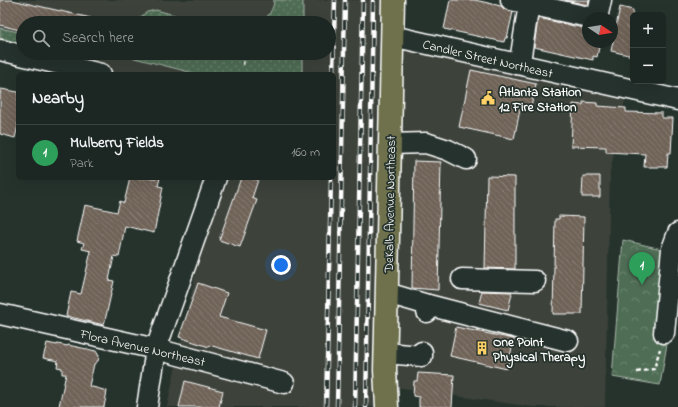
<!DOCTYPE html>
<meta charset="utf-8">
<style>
body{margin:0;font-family:"Indie Flower",sans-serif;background:#252e2a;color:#f1f3f6}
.controls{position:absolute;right:12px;top:12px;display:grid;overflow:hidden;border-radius:6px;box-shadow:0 4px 16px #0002}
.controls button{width:36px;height:36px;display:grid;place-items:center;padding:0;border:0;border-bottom:1px solid #3a4340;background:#1c2622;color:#f1f3f6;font:20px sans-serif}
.compass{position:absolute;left:582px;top:12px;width:36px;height:36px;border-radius:50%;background:#1c2622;box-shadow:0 4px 16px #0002;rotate:102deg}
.you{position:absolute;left:281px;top:265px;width:14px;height:14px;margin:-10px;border:3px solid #fff;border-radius:50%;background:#1a73e8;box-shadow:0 0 0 6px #1a73e833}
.badge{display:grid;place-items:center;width:26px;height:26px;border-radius:50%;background:#8bbbb9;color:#fff;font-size:13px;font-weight:700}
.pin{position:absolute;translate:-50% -33px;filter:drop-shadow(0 1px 2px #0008)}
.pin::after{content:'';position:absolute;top:21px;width:14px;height:12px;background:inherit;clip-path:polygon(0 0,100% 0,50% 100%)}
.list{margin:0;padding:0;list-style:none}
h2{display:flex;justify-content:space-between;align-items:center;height:52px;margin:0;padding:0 16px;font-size:17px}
h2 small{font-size:13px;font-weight:400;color:#a0a5a5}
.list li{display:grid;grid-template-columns:26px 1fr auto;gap:12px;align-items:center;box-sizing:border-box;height:56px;padding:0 16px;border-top:1px solid #3a4340}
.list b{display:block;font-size:15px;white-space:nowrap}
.list p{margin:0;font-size:13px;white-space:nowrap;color:#a0a5a5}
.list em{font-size:13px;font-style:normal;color:#a0a5a5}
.icon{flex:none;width:22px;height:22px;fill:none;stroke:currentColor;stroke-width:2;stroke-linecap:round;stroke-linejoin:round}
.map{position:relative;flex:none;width:678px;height:407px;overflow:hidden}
.search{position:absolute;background:#1c2622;box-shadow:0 4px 16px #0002;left:16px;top:16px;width:320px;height:44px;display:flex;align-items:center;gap:10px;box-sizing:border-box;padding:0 14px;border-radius:22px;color:#a0a5a5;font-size:15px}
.panel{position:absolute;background:#1c2622;box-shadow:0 4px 16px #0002;left:16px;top:72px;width:320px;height:108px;border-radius:6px}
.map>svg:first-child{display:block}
</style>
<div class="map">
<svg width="678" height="407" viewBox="0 0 678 407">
<defs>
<pattern id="grass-dots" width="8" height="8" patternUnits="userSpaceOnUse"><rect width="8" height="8" fill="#506d55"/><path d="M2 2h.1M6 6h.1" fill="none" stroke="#6a836e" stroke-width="1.8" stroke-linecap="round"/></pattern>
<pattern id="park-crowns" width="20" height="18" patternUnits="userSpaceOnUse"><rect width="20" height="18" fill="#506d55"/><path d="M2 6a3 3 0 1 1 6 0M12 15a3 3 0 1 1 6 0" fill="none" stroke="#6a836e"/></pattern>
<pattern id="building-back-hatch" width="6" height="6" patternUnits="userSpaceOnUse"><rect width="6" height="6" fill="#6f6459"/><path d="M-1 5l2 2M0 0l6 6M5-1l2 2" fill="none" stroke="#857b72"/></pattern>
</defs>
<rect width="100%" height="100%" fill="#26332d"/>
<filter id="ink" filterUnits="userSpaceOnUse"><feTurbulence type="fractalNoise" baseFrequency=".025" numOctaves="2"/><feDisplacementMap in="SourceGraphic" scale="8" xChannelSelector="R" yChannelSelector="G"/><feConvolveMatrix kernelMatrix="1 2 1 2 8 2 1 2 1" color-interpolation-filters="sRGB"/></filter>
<g filter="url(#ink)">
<path fill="#3c423a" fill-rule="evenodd" d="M 0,0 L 394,0 L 395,43 L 626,95 L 610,172 L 605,407 L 533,407 L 389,386 L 390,407 L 167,407 L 211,201 L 217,178 L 334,178 L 334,74 L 106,74 L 0,50 ZM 23,23 L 329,23 L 329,53 L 23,53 Z"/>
<g fill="url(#grass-dots)" stroke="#a8b6aa">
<path d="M 274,0 L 303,0 L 303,23 L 262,23 C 268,16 274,9 274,0 Z"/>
<polygon points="156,10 204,23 133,23 147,12"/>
<polygon points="0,28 23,33 23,44 0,38"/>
<path d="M 60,53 L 89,53 L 89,54 C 82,62 69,55 60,53 Z"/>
<polygon points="115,53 302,53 302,74 197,74"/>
</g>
<polygon fill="url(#park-crowns)" stroke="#a8b6aa" points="623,240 666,250 668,338 660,385 612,377"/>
<g fill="url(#building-back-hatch)" stroke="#fff">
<polygon points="0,0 12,0 91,18 90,23 23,23 23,31 0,25"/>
<polygon points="450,0 475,0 501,6 504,9 513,12 507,38 505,38 504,42 444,29"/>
<polygon points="565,0 589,0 588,5"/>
<polygon points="620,7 633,10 633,56 611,51"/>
<polygon points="538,18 588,29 588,42 600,42 597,57 593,56 593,60 534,47"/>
<polygon points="471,70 536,84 531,107 521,105 514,139 459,127"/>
<polygon points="1,89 18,92 18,126 15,138 0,134 0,96"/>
<polygon points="583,102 597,103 597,106 626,108 626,112 662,113 662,118 673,118 671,153 668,153 667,167 644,167 645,154 606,152 606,147 571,146 573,104 583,105"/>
<polygon points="414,161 441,162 438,290 412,288"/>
<polygon points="487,176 515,177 515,269 485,268"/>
<polygon points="583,176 600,176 600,197 582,197"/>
<polygon points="130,178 160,178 158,186 163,187 154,233 125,226 119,257 114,256 109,280 114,281 104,325 66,316 71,292 81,294 91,251 82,249 84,243 77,241 85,205 117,212 120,201 124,203"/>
<polygon points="241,178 251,178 258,180 252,198 257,200 240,247 219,240"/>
<polygon points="559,216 584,217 582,314 553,314 555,219 559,219"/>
<polygon points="198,283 227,293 219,317 266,330 258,359 209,345 209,347 179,337"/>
<polygon points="482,291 511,292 512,294 508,310 479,303"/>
<polygon points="456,327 514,339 507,369 450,356"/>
<polygon points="47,343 57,345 57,344 68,346 68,345 96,351 99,356 98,361 94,364 89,386 107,391 104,407 67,407 59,406 66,374 62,374 62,368 57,367 58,361 43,358"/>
<polygon points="418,373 454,375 452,407 419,407 419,397 413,396 414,381 417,381"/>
<polygon points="185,381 223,391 219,407 179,407"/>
</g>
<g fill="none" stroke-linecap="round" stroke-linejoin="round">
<g stroke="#fff" stroke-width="23">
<g id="minor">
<polyline points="511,0 593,18"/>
<polyline points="597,18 601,0"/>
<polyline points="392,36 678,100"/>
<polyline points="0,50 101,74"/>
<polyline points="516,64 521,55 529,4"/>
<polyline points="390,144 426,143 448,150 466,159"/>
<polyline points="462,279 535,281"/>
<polyline points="387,293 428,305 427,312"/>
<polyline points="428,305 568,341"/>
<polyline points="0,314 156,349 284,383"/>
<polyline points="664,333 672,249 678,233"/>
<polyline points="385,353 422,356 422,352"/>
<polyline points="147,407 156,349 216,178"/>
</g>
</g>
<g stroke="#fff" stroke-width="25">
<polyline id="major" points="387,407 385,370 386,330 393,0"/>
</g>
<g stroke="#fff" stroke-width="2.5" stroke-dasharray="4 3" stroke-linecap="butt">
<polyline points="243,65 245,53"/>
<polyline points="637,372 654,369 660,349"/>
</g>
<use href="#minor" stroke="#26332d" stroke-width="20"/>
<use href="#major" stroke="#6e714b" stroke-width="22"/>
<g stroke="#fff" stroke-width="4.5">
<g id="rail">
<polyline points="333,74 335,0"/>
<polyline points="326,407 331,178"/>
<polyline points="337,407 345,0"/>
<polyline points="355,407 363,0"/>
<polyline points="366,407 373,0"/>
</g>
</g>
<use href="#rail" stroke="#26332d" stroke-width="3" stroke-dasharray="9" stroke-linecap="butt"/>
</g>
</g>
<defs>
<g id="civic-bare" transform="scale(1.08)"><path d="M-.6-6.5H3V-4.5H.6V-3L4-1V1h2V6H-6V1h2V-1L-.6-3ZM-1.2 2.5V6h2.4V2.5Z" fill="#ffd166" stroke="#26332d" stroke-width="2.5" paint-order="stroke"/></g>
<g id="building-bare" transform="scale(1.08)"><path d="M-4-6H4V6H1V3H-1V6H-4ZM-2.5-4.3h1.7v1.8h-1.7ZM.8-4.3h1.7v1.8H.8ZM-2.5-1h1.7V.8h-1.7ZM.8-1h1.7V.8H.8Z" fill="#ffd166" stroke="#26332d" stroke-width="2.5" paint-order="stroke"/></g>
</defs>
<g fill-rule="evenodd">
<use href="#civic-bare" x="488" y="98"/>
<use href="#building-bare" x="482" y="348"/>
</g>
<g text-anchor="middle" stroke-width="3.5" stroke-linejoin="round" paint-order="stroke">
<g font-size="13" fill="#fff" stroke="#26332d">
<text transform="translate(488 58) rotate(13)" y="5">Candler Street Northeast</text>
<text transform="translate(389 204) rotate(-89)" y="5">DeKalb Avenue Northeast</text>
<text transform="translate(143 347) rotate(13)" y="5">Flora Avenue Northeast</text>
</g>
<g font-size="13" font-weight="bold" fill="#fff" stroke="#26332d" text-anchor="start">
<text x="499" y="96">Atlanta Station<tspan x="499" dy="15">12 Fire Station</tspan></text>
<text x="493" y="346">One Point<tspan x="493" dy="15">Physical Therapy</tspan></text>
</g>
</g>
</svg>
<div class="controls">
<button>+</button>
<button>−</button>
</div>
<svg class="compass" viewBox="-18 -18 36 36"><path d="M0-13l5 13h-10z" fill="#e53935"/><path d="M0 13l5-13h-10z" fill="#a0a5a5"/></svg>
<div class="you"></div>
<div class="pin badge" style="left:642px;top:285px;background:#2e9e5b">1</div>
<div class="search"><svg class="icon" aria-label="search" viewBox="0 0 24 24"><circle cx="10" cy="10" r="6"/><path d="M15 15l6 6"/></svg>Search here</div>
<section class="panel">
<h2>Nearby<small></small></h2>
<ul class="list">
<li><span class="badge" style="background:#2e9e5b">1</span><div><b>Mulberry Fields</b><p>Park</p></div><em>160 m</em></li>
</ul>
</section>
</div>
